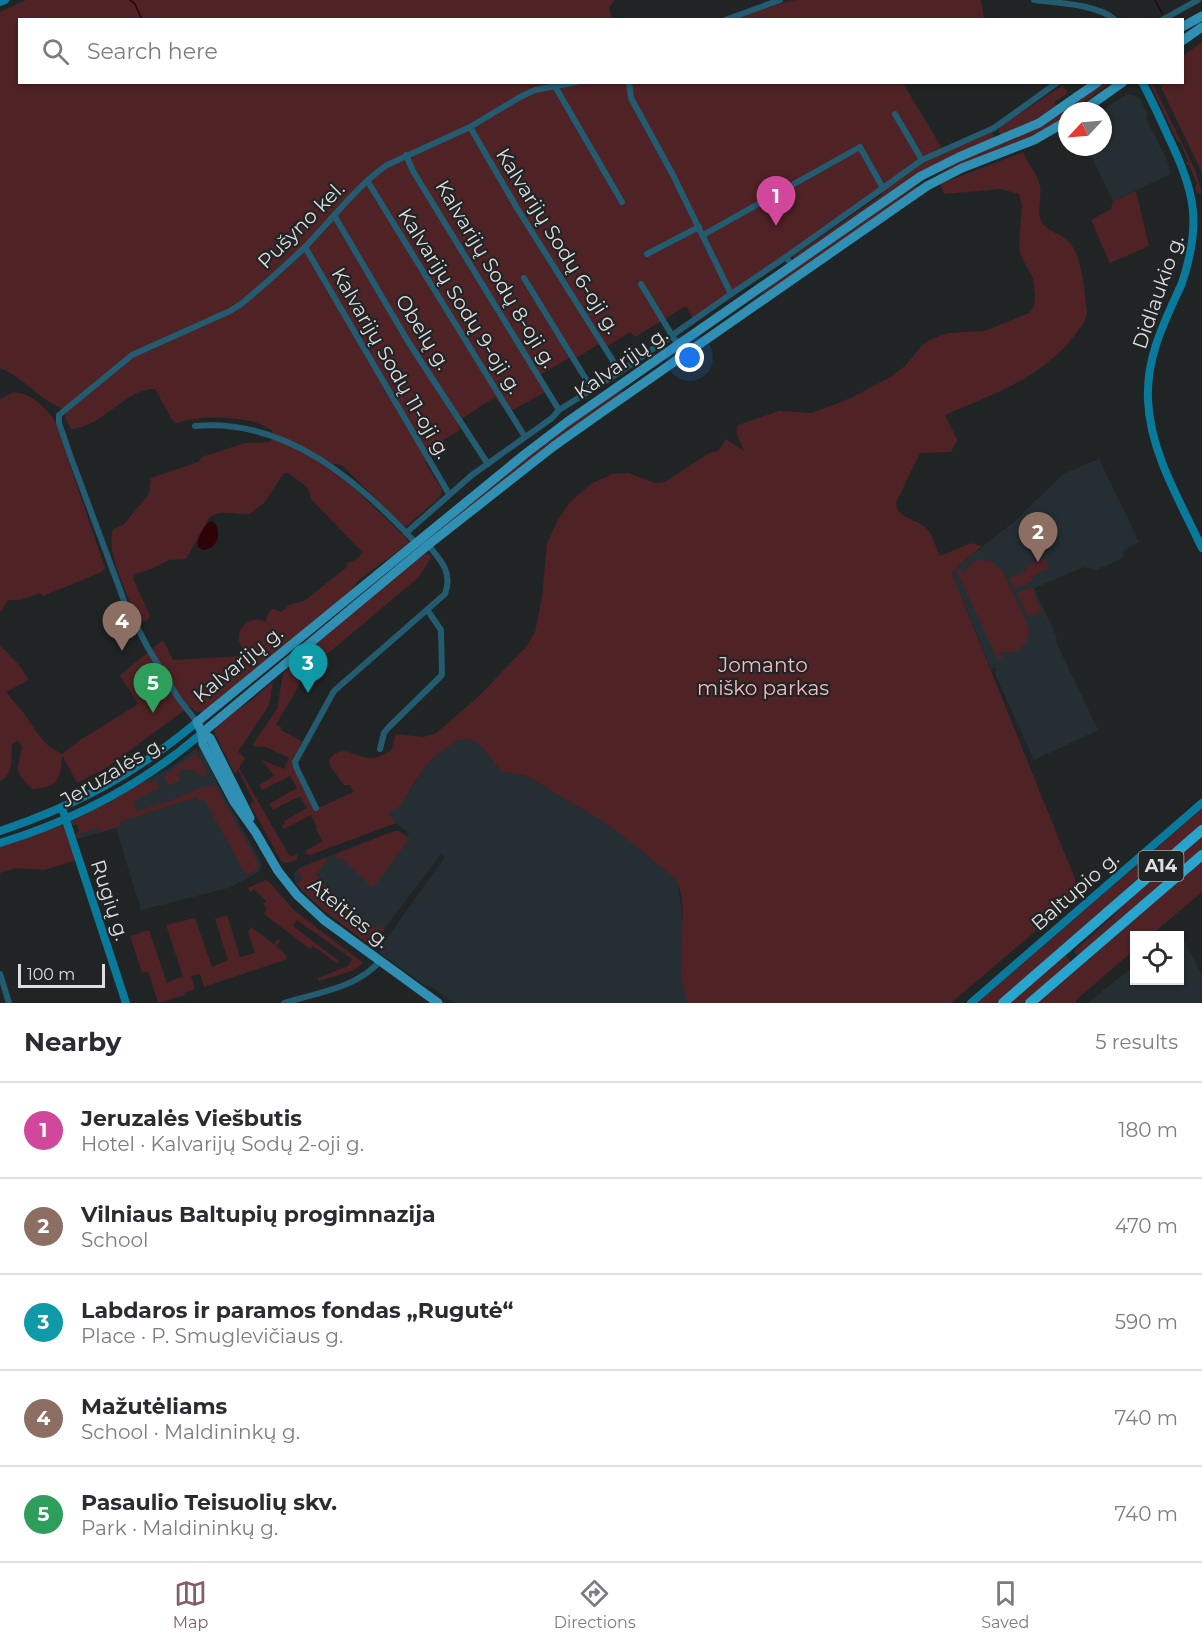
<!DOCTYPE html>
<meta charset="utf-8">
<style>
body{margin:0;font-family:Montserrat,sans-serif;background:#f7f7f7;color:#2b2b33}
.controls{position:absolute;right:18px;bottom:18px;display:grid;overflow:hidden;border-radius:0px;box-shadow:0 2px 4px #0004}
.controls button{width:54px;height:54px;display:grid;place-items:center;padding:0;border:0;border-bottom:2px solid #e1e1e2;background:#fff;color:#2b2b33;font:30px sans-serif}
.compass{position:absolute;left:1058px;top:102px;width:54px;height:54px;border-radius:50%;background:#fff;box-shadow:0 2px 4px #0004;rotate:244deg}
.scale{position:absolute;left:18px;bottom:15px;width:87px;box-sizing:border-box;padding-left:6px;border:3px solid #dcdedf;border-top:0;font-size:16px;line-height:21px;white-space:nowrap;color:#dcdedf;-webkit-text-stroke:4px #212425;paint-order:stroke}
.you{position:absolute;left:690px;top:358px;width:21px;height:21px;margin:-15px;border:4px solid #fff;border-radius:50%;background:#1a73e8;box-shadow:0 0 0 9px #1a73e833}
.badge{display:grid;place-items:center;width:39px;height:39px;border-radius:50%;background:#855d64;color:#fff;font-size:20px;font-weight:700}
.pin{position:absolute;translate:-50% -50px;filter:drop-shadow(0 2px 3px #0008)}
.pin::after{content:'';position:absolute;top:32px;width:21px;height:18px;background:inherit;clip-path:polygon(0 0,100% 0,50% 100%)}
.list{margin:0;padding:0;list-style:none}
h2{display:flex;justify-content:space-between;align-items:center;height:78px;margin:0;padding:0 24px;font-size:26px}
h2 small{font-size:20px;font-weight:400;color:#7c7c81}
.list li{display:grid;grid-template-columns:39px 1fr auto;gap:18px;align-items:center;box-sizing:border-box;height:96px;padding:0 24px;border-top:2px solid #e1e1e2}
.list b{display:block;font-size:22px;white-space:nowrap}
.list p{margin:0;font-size:20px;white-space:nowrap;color:#7c7c81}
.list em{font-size:20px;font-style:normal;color:#7c7c81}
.icon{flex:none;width:33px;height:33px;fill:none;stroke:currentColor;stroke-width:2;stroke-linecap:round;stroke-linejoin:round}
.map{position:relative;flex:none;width:1202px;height:1003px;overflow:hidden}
.search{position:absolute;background:#fff;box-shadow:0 2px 4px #0004;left:18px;right:18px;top:18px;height:66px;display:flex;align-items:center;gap:15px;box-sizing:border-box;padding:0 21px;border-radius:0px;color:#7c7c81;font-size:22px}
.sheet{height:558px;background:#fff}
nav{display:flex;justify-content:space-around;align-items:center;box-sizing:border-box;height:84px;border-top:2px solid #e1e1e2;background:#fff;font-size:16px;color:#7c7c81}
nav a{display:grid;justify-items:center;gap:3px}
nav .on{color:#855d64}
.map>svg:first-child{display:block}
</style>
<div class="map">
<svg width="1202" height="1003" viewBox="0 0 1202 1003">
<rect width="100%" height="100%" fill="#212425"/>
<g fill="#252f33">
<polygon points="1127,94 1136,96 1140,99 1147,113 1146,119 1166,158 1171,174 1113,201 1087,147 1103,147 1102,111"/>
<polygon points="1099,459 1139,542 1124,550 1123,558 1096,570 1084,567 1034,588 1057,638 1055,640 1098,730 1034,760 995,674 996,667 991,669 952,574 958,566 1015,521 1063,474"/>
<polygon points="468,739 478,743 502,772 527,776 610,826 675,878 678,884 683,923 681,950 688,1003 454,1003 432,987 424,985 380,953 379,949 445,857 441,854 372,945 367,943 323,910 305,894 295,882 294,873 301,867 394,831 399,831 407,836 409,833 396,823 387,813 406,797 425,767 433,758 456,741"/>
<polygon points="195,749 204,753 217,783 262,864 260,871 228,888 141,910 116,828 77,839 75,835 79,831 77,825 72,825 71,822 174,765"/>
<polygon points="1179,931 1202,975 1202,1003 1088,1003 1134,966 1134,981 1180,981 1180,936 1173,935"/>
</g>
<g fill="#4f2226">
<path d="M 26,0 L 615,0 L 609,7 L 612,20 L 20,20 L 20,82 L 903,83 L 942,148 L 693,319 L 686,306 L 635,337 L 630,332 L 603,349 L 599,344 L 573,360 L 571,357 L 540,375 L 549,390 L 507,413 L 495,397 L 457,422 L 460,430 L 443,440 L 447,447 L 425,462 L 442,490 L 440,497 L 408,525 L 403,526 L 342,465 L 334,464 L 333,468 L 406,538 L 409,543 L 360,579 L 350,592 L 205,711 L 196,712 L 190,706 L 106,768 L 77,783 L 62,755 C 61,779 58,788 32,789 C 13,769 17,773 22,747 L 18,741 L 12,744 C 11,758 14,775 0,781 L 0,645 L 18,664 L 29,680 L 6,692 C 13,701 22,710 28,719 C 38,735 45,746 62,754 L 80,740 L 138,704 L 120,675 L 163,640 L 173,660 L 239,656 L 245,651 C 229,636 246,612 266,622 L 267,616 L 272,609 L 282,612 L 289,605 L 304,601 L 347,567 L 346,563 L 354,561 L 363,553 L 311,499 L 308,488 L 288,473 L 284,473 L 264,503 L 250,514 C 235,516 223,508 209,518 L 186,559 L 169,560 L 151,569 L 135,574 L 133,578 L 150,616 L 147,621 C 141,621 139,620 136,615 C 128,597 103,546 114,529 L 124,524 L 149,494 L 151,478 L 198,462 L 202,457 L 245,443 L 270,442 L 273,439 L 272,430 C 266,427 258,423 251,421 C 227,416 199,416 176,423 L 171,418 L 155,389 C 127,387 102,428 71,429 L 65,418 L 67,410 C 42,403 25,378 0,368 L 0,12 Z"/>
<polygon points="796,0 981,0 984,19 732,20 782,3"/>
<polygon points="1202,42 1202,173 1159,83 1182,82 1183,56"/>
<path d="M 1105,83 L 1110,83 L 1073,111 L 1067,111 L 1067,116 C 1025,143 977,156 932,177 L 967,157 L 1035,129 Z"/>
<polygon points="1150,84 1153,84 1195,170 1202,193 1197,194 1195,187 1197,184 1189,165 1187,165 1186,163 1188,161 1180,142 1177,141"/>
<polygon points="1063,85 1068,93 1054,102 1056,105 1033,121 1003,136 998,132 1000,127"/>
<polygon points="991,133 994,134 993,139 959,153 794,259 792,257 882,195 881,193 927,160"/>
<path d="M 1023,152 C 1028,164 1037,173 1040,186 C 1042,197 1036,213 1042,222 C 1047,232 1061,233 1068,241 C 1083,255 1084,292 1087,312 C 1086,320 1082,326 1077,332 C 1045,377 993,394 945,415 L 957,440 L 951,452 L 920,453 L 896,503 C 897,519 919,519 928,530 C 933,536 936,548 940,556 L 971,543 L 982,546 L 958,566 L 952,574 L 1075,879 L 1078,895 L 951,1003 L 688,1003 C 685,993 681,981 681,971 C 679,944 689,900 675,878 L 610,826 L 527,776 L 502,772 L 478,743 L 468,739 L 456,741 L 433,758 L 425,767 L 399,807 L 388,813 L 396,823 L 310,855 L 306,854 L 305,851 L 323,841 L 315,828 L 317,827 L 311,815 L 284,829 L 282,825 L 285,824 L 284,821 L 307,808 L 300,796 L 273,810 L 269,804 L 297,788 L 290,776 L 262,790 L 259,785 L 274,776 L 262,760 L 284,769 L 289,758 L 266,747 L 252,746 L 277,709 L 283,674 L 289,665 L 426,553 L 432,556 L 419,577 L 307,671 L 276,725 L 282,728 L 281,730 L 302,741 L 292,765 L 314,810 L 353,792 L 350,785 L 344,785 L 330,766 L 329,760 C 342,743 352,756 368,758 C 376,759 385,754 391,751 L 396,734 L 423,737 L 436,733 L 477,698 L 526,647 L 535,632 L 542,597 L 547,543 L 558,520 L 570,502 L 591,484 L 612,474 L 629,473 L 655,483 L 665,482 L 709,453 L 718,451 L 726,439 L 744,451 L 736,432 L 738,425 L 779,411 L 812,413 L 851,398 L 892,376 L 905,366 L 923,344 L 934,338 L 949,333 L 984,331 L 1029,313 L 1034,306 L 1035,295 L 1033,279 L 1020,254 L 1019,242 L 1022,206 L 1019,194 L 1001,189 L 944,194 L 940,184 Z"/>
<polygon points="915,184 917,188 724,322 759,296 779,278"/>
<polygon points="1136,191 1149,246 1110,263 1091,220 1111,209 1113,201"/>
<polygon points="620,389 623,393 442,529 450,519 523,459"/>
<path d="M 14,392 C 32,394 45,406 55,421 L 105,568 L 102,572 L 43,596 L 40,593 L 21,600 L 8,600 L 0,613 L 0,399 Z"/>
<polygon points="1044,558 1049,568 1031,577 1033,581 1014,589 1009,578 1027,570 1026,566"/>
<path d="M 981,559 L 993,562 L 1002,570 L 1029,628 C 1030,645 1017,656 1000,651 L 1002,658 L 998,660 L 956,570 L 960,568 L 964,574 L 971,563 Z"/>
<polygon points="1031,587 1042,611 1028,617 1017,593"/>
<path d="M 273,682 L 269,705 L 238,752 L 245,758 L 239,768 L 290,857 L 298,854 L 297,860 L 286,863 L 281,861 L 250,804 L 254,802 L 238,770 L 235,774 L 214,732 C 218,718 235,712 246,704 C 256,697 264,689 273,682 Z"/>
<polygon points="196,753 206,769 205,776 201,777 193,769 184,769 178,774 180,781 168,785 164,776"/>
<polygon points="145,780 150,782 156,781 159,788 134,801 137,811 172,800 203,787 215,785 256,859 259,865 257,870 246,875 204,799 199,801 197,797 120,822 121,826 101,832 99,828 79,834 80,839 76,838 75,835 79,831 77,825 71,823 73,820 115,799"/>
<polygon points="1202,809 1202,826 996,1003 977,1003"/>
<polygon points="62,825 65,826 77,860 44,870 16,868 0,873 0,846"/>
<polygon points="394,831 399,831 409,839 373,888 341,858 337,860 335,858 338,853"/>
<polygon points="1202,836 1202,850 1081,954 1075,954 1075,950 1115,915 1125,902"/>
<polygon points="324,858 327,861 315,875 350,909 377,929 380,926 385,929 372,945 367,943 323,910 296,884 303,879 297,870"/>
<polygon points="1202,860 1202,892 1151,935 1134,936 1134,950 1076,1000 1077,1003 1036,1003"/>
<polygon points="266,880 270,883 295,911 362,962 361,965 352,971 319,981 318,978 348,966 352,959 297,920 293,926 339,961 338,964 313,946 310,949 264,914 267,908 263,904 266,901 254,889 251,892 247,888"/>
<polygon points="227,915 240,957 255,953 248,932 251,927 274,944 278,939 280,941 276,946 286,955 287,959 204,987 200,974 191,976 195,989 184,993 185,995 158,1003 148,971 142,973 130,936 149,930 167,983 183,976 166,925 195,918 212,967 228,960 215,919"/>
<polygon points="1066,955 1071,962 1069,964 1024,1003 1009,1003"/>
</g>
<path fill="#2e0209" d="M 211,521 L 215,523 C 222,534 217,549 203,550 L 198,547 C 196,539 204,525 211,521 Z"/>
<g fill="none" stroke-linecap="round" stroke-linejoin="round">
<g stroke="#2e0209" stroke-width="1.5">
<polyline points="130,0 135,4 142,20"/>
<polyline points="1155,0 1162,13"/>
</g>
<g stroke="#235b71" stroke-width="6">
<path d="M 1034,0 C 1056,3 1098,4 1115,20"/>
<polyline points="725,20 780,0"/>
<polyline points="1162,20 1198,0"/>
<polyline points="629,82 631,98 673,175 731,294 786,257 792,265"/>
<polyline points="556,88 622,202"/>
<polyline points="895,114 922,160 994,128 1058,82"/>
<polyline points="470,127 517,208 620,372"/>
<polyline points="406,155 413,171 559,410"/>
<polyline points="368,182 525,437"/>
<polyline points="334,215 409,343 488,464"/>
<polyline points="703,235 860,147 883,188 922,160"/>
<polyline points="305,247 449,494"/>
<polyline points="647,254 699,227"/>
<polyline points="786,257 883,188"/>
<polyline points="524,278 592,389"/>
<polyline points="641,284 678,345"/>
<path d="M 195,426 C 286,418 357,480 415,542"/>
<polyline points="406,533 472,475 552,418 559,410 620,372 731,294"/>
<path d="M 197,722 L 179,699 L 148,648 L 126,606 L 70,455 L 59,423 L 59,415 L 132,355 L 230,311 L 241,304 C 263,286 284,267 304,248 C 332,220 355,187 387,165 L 470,127 L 520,97 L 535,90 L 577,82"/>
<polyline points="380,749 384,733 388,728 442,675 441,630 428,611"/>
<path d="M 316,808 L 296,767 L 295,762 L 334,691 L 445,594 C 453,573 441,560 428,545"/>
<polyline points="0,974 9,1003"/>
<path d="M 284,1003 C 316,993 357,988 380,961"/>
</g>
<g stroke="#097a9c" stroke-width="8">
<polyline points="0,2 5,0"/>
<path d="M 1142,82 C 1152,100 1160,118 1168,136 C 1195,191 1202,223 1182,283 C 1165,321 1146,356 1148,400 C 1150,452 1180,501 1202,548"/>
<polyline points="62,808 126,1003"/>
<path d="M 0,831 C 77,805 135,774 197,722"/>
<path d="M 0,843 C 75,820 143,784 202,733"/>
<polyline points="971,1003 1202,803"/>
</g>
<g stroke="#2f90b3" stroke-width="9">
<polyline points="1182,27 1202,16"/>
<polyline points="1182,41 1202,27"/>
<polyline points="1082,111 1123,82"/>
<polyline points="202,733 428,545 554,446 602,412 927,186 962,168 1034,140 1067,121"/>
<polyline points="202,733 210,738 250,818"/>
<polyline points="438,1003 324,920 297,895 278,871 256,833 234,802 203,744 202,733 197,722 525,454 567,422 921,176 959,157 1039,123 1098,82"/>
</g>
<g stroke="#28a5cf" stroke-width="10">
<polyline points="1003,1003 1202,830"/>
<polyline points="1030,1003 1202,855"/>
</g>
</g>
<g text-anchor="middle" stroke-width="4.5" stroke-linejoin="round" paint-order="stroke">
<rect fill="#212425" stroke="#a4a6a7" stroke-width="1.5" x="1138.5" y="851" width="45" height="30" rx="4.5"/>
<g font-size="18" font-weight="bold" fill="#dcdedf">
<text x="1161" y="872">A14</text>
</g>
<g font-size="20" fill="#dcdedf" stroke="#212425">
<text transform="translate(301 225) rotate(-45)" y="7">Pušyno kel.</text>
<text transform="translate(558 241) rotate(58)" y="7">Kalvarijų Sodų 6-oji g.</text>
<text transform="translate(496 274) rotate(59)" y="7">Kalvarijų Sodų 8-oji g.</text>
<text transform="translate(1158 292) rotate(-71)" y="7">Didlaukio g.</text>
<text transform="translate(460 301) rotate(58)" y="7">Kalvarijų Sodų 9-oji g.</text>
<text transform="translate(423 332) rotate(58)" y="7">Obelų g.</text>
<text transform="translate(391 363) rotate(60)" y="7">Kalvarijų Sodų 11-oji g.</text>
<text transform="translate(621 363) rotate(-35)" y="7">Kalvarijų g.</text>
<text transform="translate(238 664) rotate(-39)" y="7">Kalvarijų g.</text>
<text transform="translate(112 772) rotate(-31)" y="7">Jeruzalės g.</text>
<text transform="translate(1075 891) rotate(-41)" y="7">Baltupio g.</text>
<text transform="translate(110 900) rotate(72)" y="7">Rugių g.</text>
<text transform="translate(349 913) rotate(39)" y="7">Ateities g.</text>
</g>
<g font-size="20" fill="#f8babc" stroke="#212425">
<text x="763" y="672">Jomanto<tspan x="763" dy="23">miško parkas</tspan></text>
</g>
</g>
</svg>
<div class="controls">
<button><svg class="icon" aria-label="locate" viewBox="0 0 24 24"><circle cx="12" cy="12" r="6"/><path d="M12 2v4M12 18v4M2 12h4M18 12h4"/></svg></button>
</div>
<svg class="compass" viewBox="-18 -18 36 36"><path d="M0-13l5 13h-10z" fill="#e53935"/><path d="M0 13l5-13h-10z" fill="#7c7c81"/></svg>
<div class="scale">100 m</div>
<div class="you"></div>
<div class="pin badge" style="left:776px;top:226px;background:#d1479c">1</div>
<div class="pin badge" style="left:1038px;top:562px;background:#8d6e63">2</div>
<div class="pin badge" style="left:308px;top:693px;background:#0f9aa8">3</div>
<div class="pin badge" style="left:122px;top:651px;background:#8d6e63">4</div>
<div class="pin badge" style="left:153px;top:713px;background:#2e9e5b">5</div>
<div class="search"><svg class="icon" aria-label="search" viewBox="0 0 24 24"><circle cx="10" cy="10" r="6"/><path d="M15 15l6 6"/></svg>Search here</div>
</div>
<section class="sheet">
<h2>Nearby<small>5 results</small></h2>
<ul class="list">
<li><span class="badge" style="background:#d1479c">1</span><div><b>Jeruzalės Viešbutis</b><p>Hotel · Kalvarijų Sodų 2-oji g.</p></div><em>180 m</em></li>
<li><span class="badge" style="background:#8d6e63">2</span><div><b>Vilniaus Baltupių progimnazija</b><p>School</p></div><em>470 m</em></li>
<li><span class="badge" style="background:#0f9aa8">3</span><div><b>Labdaros ir paramos fondas „Rugutė“</b><p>Place · P. Smuglevičiaus g.</p></div><em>590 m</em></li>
<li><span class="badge" style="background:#8d6e63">4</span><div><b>Mažutėliams</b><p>School · Maldininkų g.</p></div><em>740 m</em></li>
<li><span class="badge" style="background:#2e9e5b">5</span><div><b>Pasaulio Teisuolių skv.</b><p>Park · Maldininkų g.</p></div><em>740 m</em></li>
</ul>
</section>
<nav>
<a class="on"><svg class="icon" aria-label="map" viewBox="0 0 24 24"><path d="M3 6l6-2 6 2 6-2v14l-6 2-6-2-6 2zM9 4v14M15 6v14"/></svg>Map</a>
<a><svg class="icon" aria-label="directions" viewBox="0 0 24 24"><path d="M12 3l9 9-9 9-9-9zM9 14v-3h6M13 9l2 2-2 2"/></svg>Directions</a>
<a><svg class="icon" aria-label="saved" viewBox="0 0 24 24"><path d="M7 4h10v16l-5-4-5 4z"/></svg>Saved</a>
</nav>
